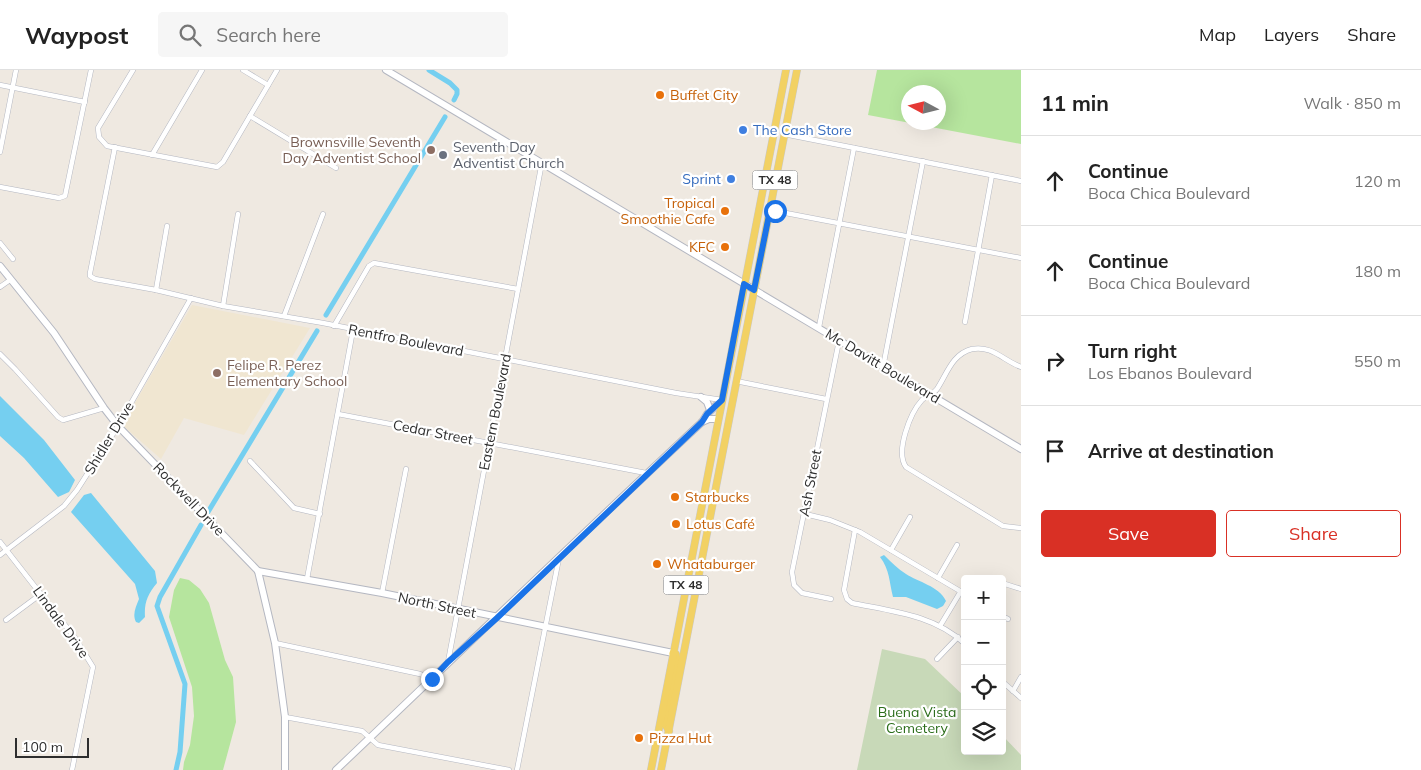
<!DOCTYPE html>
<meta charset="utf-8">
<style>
body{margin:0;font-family:Mulish,sans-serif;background:#f6f6f6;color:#222}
.controls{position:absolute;right:15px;bottom:15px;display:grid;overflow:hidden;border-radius:5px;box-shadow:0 5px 20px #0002}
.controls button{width:45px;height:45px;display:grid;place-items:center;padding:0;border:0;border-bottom:1px solid #e0e0e0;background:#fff;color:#222;font:25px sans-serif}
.compass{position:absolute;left:901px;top:15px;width:45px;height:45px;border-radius:50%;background:#fff;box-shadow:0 5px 20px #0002;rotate:277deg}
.scale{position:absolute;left:15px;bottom:12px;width:74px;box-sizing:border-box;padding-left:5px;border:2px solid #2e2e2e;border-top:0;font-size:14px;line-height:18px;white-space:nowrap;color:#2e2e2e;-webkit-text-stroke:4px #fff;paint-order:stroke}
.stop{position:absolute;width:15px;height:15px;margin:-11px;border:4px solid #1a73e8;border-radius:50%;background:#fff}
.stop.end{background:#1a73e8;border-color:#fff;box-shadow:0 1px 5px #0008}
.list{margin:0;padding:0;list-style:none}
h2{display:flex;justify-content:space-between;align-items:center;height:65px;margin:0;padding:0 20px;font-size:21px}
h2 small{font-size:16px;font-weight:400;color:#767676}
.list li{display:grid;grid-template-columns:32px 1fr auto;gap:15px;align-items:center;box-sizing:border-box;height:90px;padding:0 20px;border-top:1px solid #e0e0e0}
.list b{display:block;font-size:19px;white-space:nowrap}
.list p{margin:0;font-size:16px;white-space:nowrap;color:#767676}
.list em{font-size:16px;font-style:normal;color:#767676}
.actions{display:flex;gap:10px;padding:15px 20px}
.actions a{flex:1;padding:11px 0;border:1px solid #d93025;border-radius:5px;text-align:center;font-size:18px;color:#d93025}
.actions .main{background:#d93025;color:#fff}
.icon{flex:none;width:28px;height:28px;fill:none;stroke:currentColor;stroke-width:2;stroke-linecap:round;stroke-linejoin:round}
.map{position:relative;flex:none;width:1021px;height:700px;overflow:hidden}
header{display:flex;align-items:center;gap:30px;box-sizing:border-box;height:70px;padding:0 25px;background:#fff;border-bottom:1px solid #e0e0e0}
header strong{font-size:24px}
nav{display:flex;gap:28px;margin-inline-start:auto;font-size:18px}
.search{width:350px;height:45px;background:#f6f6f6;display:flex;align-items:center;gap:12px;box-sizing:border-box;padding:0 18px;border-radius:5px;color:#767676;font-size:19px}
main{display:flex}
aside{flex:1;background:#fff}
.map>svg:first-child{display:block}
</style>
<header>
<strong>Waypost</strong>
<div class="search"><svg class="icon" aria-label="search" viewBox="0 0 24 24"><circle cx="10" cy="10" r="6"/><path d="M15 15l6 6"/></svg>Search here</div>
<nav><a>Map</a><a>Layers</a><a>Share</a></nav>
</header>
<main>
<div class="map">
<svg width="1021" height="700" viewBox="0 0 1021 700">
<rect width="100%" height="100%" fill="#efe9e1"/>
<polygon fill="#f0e6d1" points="192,235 310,258 244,365 184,348 161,389 122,355"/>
<g fill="#b6e59e" fill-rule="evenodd">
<path d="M 877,0 L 1021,0 L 1021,74 L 868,45 ZM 938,22 L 938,52 L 908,52 L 908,22 Z"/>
<polygon points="180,508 189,510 200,519 209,533 225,590 233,607 236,652 223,700 183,700 184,692 190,675 194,646 192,617 169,547 174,520"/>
</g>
<polygon fill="#c8d9b8" points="882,579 925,589 965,627 965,681 1002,681 1002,665 1021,685 1021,700 857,700"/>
<g fill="#75cff0">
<polygon points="0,326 44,370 75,410 69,422 58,427 24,388 0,366"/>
<path d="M 91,423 L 155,501 L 157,513 C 148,524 144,532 145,547 L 139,553 L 136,552 C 132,544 136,537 139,529 L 135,514 L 71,442 L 84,425 Z"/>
<path d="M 884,485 C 891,492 898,499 906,504 C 918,512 939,516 946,531 L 943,536 L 937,539 L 906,527 L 893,527 C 889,512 890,500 880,487 Z"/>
</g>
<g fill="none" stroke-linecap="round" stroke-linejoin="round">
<g stroke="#75cff0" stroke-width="5">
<polyline points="429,0 450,13 457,20 457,24 454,30"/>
<polyline points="326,245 445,47"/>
<polyline points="208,442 317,261"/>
<polyline points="176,700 180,682 185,614 157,536 160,527 201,455"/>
</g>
<g stroke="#b4b7c1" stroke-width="5.5">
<g id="street">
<polyline points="133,0 98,58 99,67 107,76 217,97 223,92 277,0"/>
<polyline points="243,0 268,15"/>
<polyline points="0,15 85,32"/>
<polyline points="250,46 336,98"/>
<polyline points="784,64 1021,111"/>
<polyline points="115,77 90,203 90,206 95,209 156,220 223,236 323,253 676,323 722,330"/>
<polyline points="0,82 16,0"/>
<polyline points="152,85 202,0"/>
<polyline points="0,117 59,128 65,126 91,0"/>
<polyline points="770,140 1021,188"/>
<polyline points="0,173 13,189"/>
<polyline points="0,217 10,210"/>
<polyline points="156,220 167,156"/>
<polyline points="223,236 238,144"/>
<polyline points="284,246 323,144"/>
<polyline points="965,252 992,105"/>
<polyline points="334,256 369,196 374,193 518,219"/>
<polyline points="819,257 854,78"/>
<polyline points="0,284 15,299 58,347 63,350 104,338"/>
<polyline points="883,297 923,91"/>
<path d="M 1021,297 C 1004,291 992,275 972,279 C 952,284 947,304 937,319 C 933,325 926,325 922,330 C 910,343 895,382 906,397 L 1003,456 L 1021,458"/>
<polyline points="736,311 826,329"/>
<polyline points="338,344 646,403"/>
<polyline points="250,391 294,438 320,444"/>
<polyline points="805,444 830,450 860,462 965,524"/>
<path d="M 855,460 L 844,520 L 847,529 L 852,533 C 891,541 935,545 965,574"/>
<polyline points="0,472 75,568 93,597 72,700"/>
<polyline points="891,480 910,447"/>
<polyline points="0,485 64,436 77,420 118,356 191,228"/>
<polyline points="938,508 957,475"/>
<polyline points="307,509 353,260"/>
<polyline points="1002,513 1021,519"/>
<polyline points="382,523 406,399"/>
<polyline points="831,529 802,523 794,515 792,502 839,271"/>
<polyline points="1002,546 1008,549"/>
<polyline points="6,550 41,524"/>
<polyline points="940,556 961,521"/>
<polyline points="275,573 420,604 432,609"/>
<polyline points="937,589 958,567"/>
<polyline points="448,592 542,92"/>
<polyline points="1004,613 1021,628"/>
<polyline points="1013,621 1021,607"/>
<polyline points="285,647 362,661 378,675 509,700"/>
<polyline points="517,700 559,488"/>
</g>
</g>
<g stroke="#b4b7c1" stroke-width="8">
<g id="secondary">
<polyline points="386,0 1021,379"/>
<polyline points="0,196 54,263 104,338 118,356 258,501 275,573 285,647 285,700"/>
<polyline points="701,327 707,332 710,340"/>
<polyline points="702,352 709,349 718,349"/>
<polyline points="258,501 382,523 673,583"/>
<path d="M 336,700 C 458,584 579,467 702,352 L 707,344 L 722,330"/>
</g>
</g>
<g stroke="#c9c9c9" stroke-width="8">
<g id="primary">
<polyline points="669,661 665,654 677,592 676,584 673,583"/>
<polyline points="651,700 786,0"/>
<polyline points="661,700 797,0"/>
</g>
</g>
<use href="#street" stroke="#fff" stroke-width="4.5"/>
<use href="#secondary" stroke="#fff" stroke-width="6"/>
<use href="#primary" stroke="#f2d163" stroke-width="7"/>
</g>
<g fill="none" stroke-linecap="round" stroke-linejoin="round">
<polyline stroke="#1a73e8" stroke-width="6" points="432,609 448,592 497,548 702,352 707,344 722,330 744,214 754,220 770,140 775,141"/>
</g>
<g fill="#e8710a" stroke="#fff" stroke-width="2">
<circle cx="660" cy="25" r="5"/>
<circle cx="725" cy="141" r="5"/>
<circle cx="725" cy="177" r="5"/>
<circle cx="675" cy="427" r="5"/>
<circle cx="676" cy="454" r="5"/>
<circle cx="657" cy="494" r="5"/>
<circle cx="639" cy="668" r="5"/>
</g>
<g fill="#3f7fe0" stroke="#fff" stroke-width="2">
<circle cx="743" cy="60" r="5"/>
<circle cx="731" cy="109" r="5"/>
</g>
<g fill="#8d6e63" stroke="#fff" stroke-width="2">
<circle cx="431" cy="80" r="5"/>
<circle cx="217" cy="303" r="5"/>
</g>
<circle fill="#6b7280" stroke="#fff" stroke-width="2" cx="443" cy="85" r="5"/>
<g text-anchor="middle" stroke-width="4.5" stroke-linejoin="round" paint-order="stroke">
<g fill="#fff" stroke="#6d6d6d" stroke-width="1">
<rect x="752.5" y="100.5" width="45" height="19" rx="4"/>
<rect x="663.5" y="505.5" width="45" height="19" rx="4"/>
</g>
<g font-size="12" font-weight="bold" fill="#2e2e2e">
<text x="775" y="114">TX 48</text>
<text x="686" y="519">TX 48</text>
</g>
<g font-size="14" fill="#c56008" stroke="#fff" text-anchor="start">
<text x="670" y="30">Buffet City</text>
<text x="715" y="138" text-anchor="end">Tropical<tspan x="715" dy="16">Smoothie Cafe</tspan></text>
<text x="715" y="182" text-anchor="end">KFC</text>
<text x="685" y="432">Starbucks</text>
<text x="686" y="459">Lotus Café</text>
<text x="667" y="499">Whataburger</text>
<text x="649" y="673">Pizza Hut</text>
</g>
<g font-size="14" fill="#366cbe" stroke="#fff" text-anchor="start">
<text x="753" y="65">The Cash Store</text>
<text x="721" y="114" text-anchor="end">Sprint</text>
</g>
<g font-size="14" fill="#785e54" stroke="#fff" text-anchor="end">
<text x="421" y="77">Brownsville Seventh<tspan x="421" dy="16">Day Adventist School</tspan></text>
<text x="227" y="300" text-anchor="start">Felipe R. Perez<tspan x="227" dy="16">Elementary School</tspan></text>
</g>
<g font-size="14" fill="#5b616d" stroke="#fff" text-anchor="start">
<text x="453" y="82">Seventh Day<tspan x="453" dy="16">Adventist Church</tspan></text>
</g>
<g font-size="14" fill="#2e2e2e" stroke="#fff">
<text transform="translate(406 270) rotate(11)" y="5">Rentfro Boulevard</text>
<text transform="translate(883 296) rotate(31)" y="5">Mc Davitt Boulevard</text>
<text transform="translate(495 342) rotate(-79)" y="5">Eastern Boulevard</text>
<text transform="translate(433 362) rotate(11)" y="5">Cedar Street</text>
<text transform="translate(109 368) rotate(-59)" y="5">Shidler Drive</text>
<text transform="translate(810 413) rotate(-79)" y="5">Ash Street</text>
<text transform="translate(189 429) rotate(46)" y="5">Rockwell Drive</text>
<text transform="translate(437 535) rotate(12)" y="5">North Street</text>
<text transform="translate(61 552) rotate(54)" y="5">Lindale Drive</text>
</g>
<g font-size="14" fill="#2c6e1b" stroke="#fff">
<text x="917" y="647">Buena Vista<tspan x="917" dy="16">Cemetery</tspan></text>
</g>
</g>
</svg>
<div class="controls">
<button>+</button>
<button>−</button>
<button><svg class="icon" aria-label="locate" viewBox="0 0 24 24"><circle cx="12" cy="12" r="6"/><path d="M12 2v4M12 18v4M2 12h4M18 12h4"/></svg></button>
<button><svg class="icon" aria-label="layers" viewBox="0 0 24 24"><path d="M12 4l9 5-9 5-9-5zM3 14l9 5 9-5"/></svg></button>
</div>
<svg class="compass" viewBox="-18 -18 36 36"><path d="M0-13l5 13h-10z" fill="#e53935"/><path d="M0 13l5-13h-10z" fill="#767676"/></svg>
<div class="scale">100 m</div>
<div class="stop" style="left:775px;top:141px"></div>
<div class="stop end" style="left:432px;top:609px"></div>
</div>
<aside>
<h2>11 min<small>Walk · 850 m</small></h2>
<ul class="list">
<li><svg class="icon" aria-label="ahead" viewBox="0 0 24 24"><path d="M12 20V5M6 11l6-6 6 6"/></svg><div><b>Continue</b><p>Boca Chica Boulevard</p></div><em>120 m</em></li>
<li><svg class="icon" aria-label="ahead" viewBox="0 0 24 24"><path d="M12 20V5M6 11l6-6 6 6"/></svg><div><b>Continue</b><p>Boca Chica Boulevard</p></div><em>180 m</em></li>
<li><svg class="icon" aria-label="right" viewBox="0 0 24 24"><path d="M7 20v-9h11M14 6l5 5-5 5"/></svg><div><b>Turn right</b><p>Los Ebanos Boulevard</p></div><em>550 m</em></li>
<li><svg class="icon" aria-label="arrive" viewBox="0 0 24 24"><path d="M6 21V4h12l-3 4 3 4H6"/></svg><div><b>Arrive at destination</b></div></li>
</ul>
<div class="actions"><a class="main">Save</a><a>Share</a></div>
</aside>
</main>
